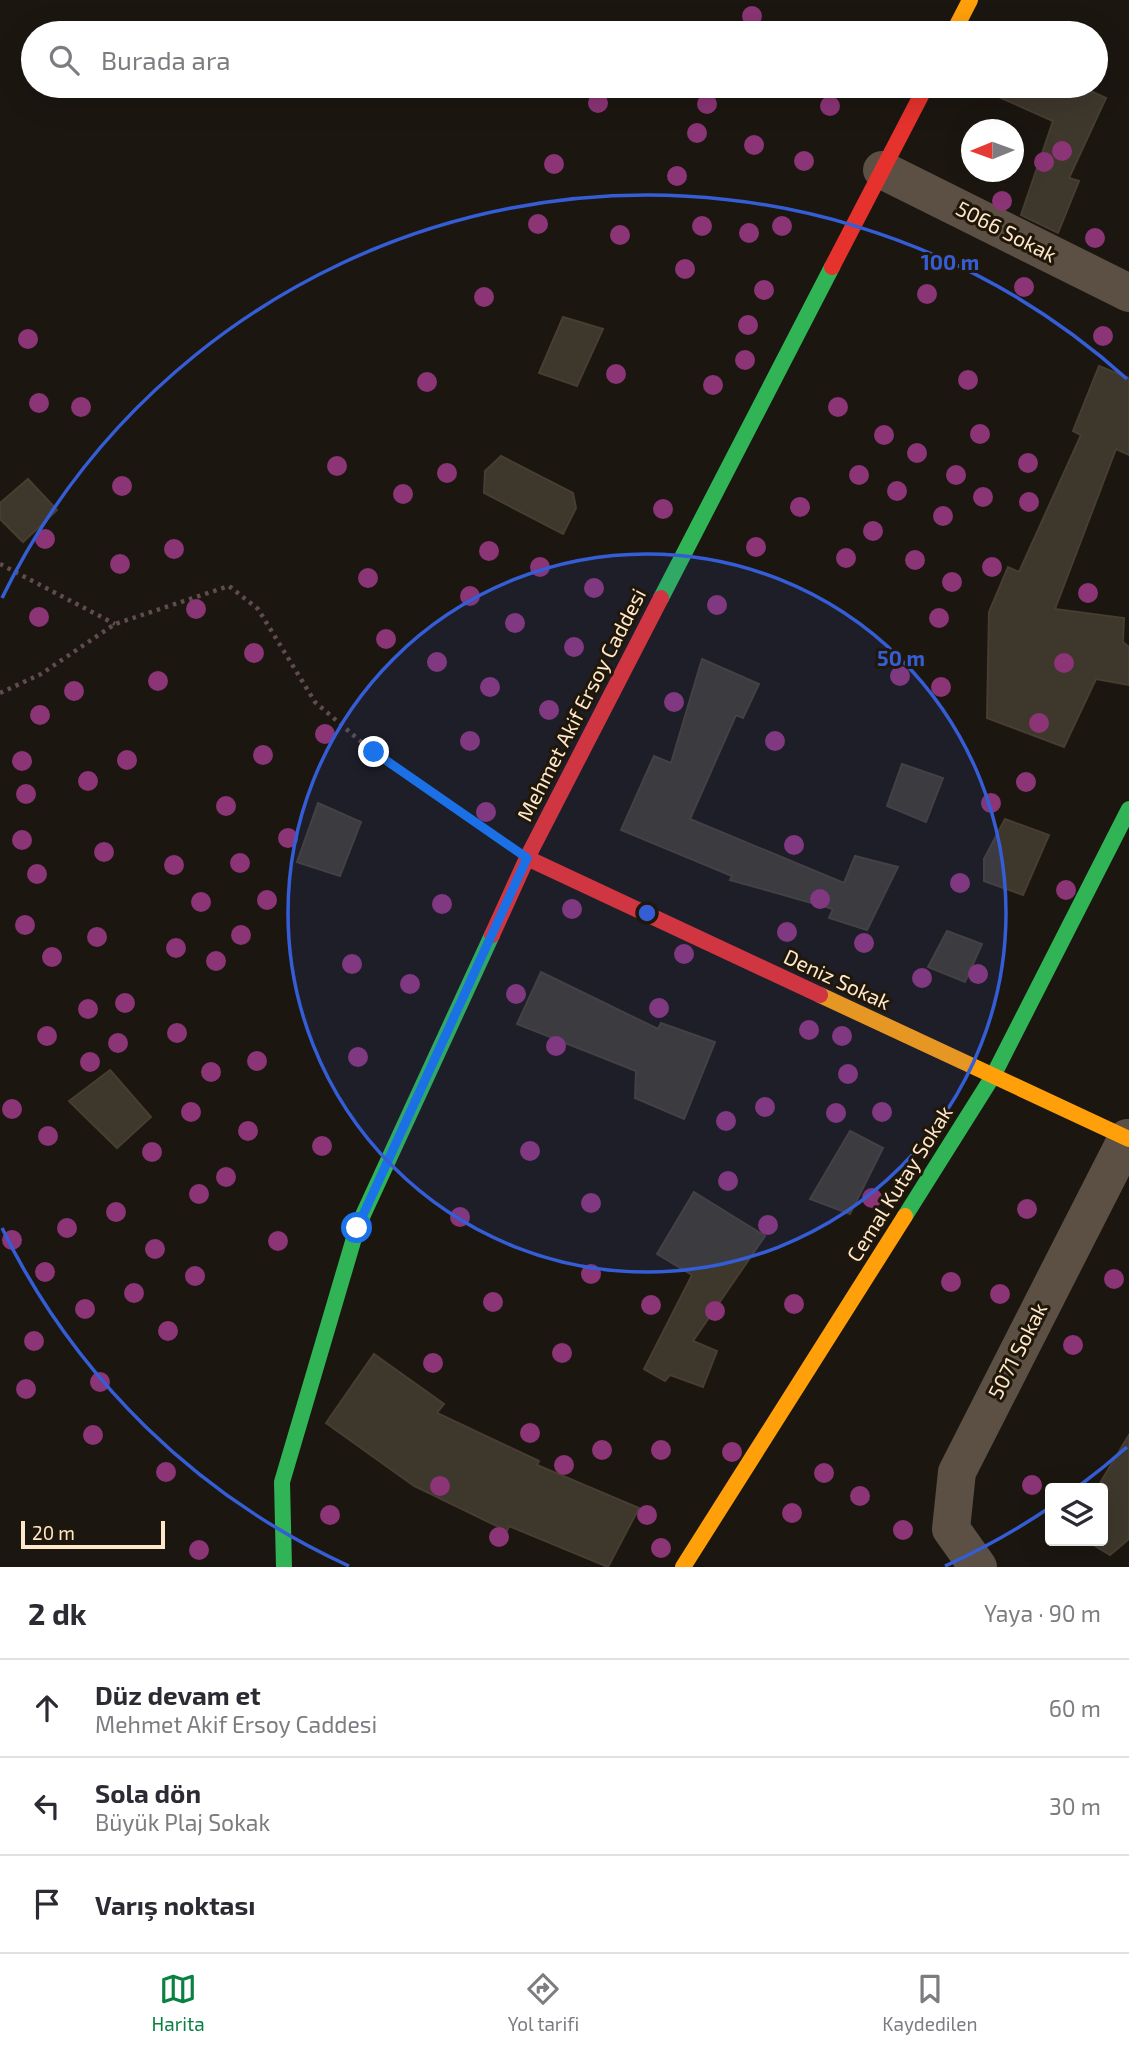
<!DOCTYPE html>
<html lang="tr">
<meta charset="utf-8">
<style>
body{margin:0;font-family:"Exo 2",sans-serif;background:#f2f2f3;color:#2b2b33}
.controls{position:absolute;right:21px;bottom:21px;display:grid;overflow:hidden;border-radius:7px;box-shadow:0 7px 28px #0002}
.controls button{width:63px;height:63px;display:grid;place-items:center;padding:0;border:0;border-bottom:2px solid #e1e1e2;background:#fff;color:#2b2b33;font:35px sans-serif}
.compass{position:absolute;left:961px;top:119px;width:63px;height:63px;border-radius:50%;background:#fff;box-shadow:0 7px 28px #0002;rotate:269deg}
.scale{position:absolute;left:21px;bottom:18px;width:144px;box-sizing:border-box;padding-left:7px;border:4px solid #ffe7c9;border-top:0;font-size:19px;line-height:24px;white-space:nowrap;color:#ffe7c9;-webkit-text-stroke:5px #20170b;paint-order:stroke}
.stop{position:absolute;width:21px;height:21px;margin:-16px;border:5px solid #1a73e8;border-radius:50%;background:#fff}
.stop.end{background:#1a73e8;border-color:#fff;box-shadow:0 2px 7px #0008}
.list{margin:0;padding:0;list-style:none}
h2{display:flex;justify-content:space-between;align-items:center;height:91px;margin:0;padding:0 28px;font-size:30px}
h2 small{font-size:23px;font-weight:400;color:#7c7c81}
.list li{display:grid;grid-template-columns:46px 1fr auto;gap:21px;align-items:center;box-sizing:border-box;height:98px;padding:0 28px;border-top:2px solid #e1e1e2}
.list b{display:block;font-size:26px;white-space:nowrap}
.list p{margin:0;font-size:23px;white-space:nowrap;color:#7c7c81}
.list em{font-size:23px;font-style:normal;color:#7c7c81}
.icon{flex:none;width:38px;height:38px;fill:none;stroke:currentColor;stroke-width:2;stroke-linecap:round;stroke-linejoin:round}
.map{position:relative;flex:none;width:1129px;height:1567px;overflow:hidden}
.search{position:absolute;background:#fff;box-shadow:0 7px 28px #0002;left:21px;right:21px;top:21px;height:77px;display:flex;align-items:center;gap:18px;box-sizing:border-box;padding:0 24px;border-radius:38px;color:#7c7c81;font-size:26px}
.sheet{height:385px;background:#fff}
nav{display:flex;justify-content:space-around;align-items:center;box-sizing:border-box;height:98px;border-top:2px solid #e1e1e2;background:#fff;font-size:19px;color:#7c7c81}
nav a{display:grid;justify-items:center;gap:4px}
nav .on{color:#0b8043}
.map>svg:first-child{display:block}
</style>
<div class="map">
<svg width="1129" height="1567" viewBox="0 0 1129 1567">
<rect width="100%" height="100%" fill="#1b1610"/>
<g fill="#3e372c" stroke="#473e31" stroke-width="2">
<polygon points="974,86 1080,86 1106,98 1069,178 1079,181 1058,233 1021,215 1053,121"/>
<polygon points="563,317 603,329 577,386 539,373"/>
<polygon points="1099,366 1129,378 1129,455 1116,449 1055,609 1124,618 1123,642 1129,647 1129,685 1096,679 1064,747 987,718 989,612 1008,567 1019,572 1081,435 1073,431"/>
<polygon points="501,456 573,493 576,508 563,534 484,493 485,471"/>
<polygon points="28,479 57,510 23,542 0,519 0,503"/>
<polygon points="702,659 759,684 743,718 736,715 690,819 844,883 855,856 898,867 867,930 829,918 833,909 730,880 732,876 621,830 654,756 671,763"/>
<polygon points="902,764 943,778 926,822 887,806"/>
<polygon points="318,803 361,822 340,876 297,862"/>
<polygon points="1005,819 1049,835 1023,895 984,881 984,859"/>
<polygon points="947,931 982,944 965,982 928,967"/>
<polygon points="541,972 658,1029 661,1023 715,1042 684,1119 635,1098 636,1071 517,1024"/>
<polygon points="110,1070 151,1117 117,1148 69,1101"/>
<polygon points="850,1131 883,1148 850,1214 810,1199"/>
<polygon points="694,1192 765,1236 693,1341 717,1351 703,1387 670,1375 665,1381 644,1369 692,1275 657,1254"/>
<polygon points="374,1354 444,1404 437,1413 539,1461 537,1465 639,1508 608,1567 509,1526 507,1531 414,1486 326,1423"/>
<polygon points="1129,1435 1129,1539 1110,1555 1087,1541 1103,1541 1103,1488 1097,1488"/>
</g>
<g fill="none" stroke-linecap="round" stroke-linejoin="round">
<g stroke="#614b4c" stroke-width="4.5" stroke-dasharray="3.5 5" stroke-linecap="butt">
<polyline points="0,564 115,624"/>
<polyline points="0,693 41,674 115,624 229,586 258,609 315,702 374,753 492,834"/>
</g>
<g stroke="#5c4f43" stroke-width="38">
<polyline points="882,170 1129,293"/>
<polyline points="978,1567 951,1529 957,1472 1127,1138"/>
</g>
<g stroke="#30b455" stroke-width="16">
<polyline points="661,598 832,267"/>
<polyline points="905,1216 993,1076 1129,809"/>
<polyline points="284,1567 282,1482 357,1228 492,935"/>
</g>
<g stroke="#ff9f0a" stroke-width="16">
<polyline points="953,33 970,0"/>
<polyline points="820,995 1129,1139"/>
<polyline points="683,1567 905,1216"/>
</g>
<g stroke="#e5322d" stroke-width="16">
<polyline points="832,267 926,86"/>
<polyline points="527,858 820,995"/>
<polyline points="492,935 527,858 661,598"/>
</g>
</g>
<g fill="#8b3476">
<circle cx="752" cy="16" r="10"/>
<circle cx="598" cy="103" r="10"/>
<circle cx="707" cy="104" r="10"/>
<circle cx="830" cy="106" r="10"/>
<circle cx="697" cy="133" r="10"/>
<circle cx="754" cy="145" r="10"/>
<circle cx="1062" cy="151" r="10"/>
<circle cx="804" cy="161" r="10"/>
<circle cx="1044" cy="162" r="10"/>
<circle cx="554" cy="164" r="10"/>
<circle cx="677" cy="176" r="10"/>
<circle cx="1002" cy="201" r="10"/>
<circle cx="538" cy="224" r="10"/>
<circle cx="702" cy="226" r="10"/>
<circle cx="782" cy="226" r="10"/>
<circle cx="749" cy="233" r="10"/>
<circle cx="620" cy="235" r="10"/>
<circle cx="1095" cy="238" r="10"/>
<circle cx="685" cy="269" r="10"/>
<circle cx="1024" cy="287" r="10"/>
<circle cx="764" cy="290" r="10"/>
<circle cx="927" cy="294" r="10"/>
<circle cx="484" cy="297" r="10"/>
<circle cx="748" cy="325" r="10"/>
<circle cx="1103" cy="336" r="10"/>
<circle cx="28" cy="339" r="10"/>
<circle cx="745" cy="360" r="10"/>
<circle cx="616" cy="374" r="10"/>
<circle cx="968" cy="380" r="10"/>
<circle cx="427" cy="382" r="10"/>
<circle cx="713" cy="385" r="10"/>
<circle cx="39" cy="403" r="10"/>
<circle cx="81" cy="407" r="10"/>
<circle cx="838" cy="407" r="10"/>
<circle cx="980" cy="434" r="10"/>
<circle cx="884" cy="435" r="10"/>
<circle cx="917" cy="453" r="10"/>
<circle cx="1028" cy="463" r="10"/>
<circle cx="337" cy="466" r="10"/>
<circle cx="447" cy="473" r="10"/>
<circle cx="859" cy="475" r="10"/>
<circle cx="956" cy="475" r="10"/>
<circle cx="122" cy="486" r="10"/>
<circle cx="897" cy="491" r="10"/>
<circle cx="403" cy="494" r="10"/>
<circle cx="983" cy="497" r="10"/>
<circle cx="1029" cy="502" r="10"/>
<circle cx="800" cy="507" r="10"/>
<circle cx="663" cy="509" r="10"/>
<circle cx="943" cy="516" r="10"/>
<circle cx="873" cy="531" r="10"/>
<circle cx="45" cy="539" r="10"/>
<circle cx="756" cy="547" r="10"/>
<circle cx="174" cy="549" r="10"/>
<circle cx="489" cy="551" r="10"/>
<circle cx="846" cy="558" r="10"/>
<circle cx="915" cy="560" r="10"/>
<circle cx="120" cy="564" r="10"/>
<circle cx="540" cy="567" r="10"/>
<circle cx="992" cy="567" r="10"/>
<circle cx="368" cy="578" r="10"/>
<circle cx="952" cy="582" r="10"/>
<circle cx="594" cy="588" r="10"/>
<circle cx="1088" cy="593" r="10"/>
<circle cx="470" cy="596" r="10"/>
<circle cx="717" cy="605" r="10"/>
<circle cx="196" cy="609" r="10"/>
<circle cx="39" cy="617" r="10"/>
<circle cx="939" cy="618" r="10"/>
<circle cx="515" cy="623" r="10"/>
<circle cx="386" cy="639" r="10"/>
<circle cx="574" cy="647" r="10"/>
<circle cx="254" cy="653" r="10"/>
<circle cx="437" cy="662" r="10"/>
<circle cx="1064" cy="663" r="10"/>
<circle cx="900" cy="676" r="10"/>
<circle cx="158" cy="681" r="10"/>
<circle cx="490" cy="687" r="10"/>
<circle cx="941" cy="687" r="10"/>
<circle cx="74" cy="691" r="10"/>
<circle cx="674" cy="702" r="10"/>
<circle cx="549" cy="710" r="10"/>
<circle cx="40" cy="715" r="10"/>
<circle cx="1039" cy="723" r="10"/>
<circle cx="325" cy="734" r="10"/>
<circle cx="470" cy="741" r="10"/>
<circle cx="775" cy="741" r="10"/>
<circle cx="263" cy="755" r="10"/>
<circle cx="127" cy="760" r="10"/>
<circle cx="22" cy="761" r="10"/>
<circle cx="88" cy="781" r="10"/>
<circle cx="1026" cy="782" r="10"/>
<circle cx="26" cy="794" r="10"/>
<circle cx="991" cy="803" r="10"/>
<circle cx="226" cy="806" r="10"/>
<circle cx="486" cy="812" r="10"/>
<circle cx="288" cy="838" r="10"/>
<circle cx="22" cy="840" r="10"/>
<circle cx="794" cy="845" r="10"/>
<circle cx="104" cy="852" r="10"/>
<circle cx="240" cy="863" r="10"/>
<circle cx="174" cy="865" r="10"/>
<circle cx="37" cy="874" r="10"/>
<circle cx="960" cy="883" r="10"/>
<circle cx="1066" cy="890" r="10"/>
<circle cx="820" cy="899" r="10"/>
<circle cx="267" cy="900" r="10"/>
<circle cx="201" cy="902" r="10"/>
<circle cx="442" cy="904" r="10"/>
<circle cx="572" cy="909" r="10"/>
<circle cx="25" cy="925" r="10"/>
<circle cx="787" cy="932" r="10"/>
<circle cx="241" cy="935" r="10"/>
<circle cx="97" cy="937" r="10"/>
<circle cx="864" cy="943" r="10"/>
<circle cx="176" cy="948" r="10"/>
<circle cx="684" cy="954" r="10"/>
<circle cx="52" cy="957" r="10"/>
<circle cx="216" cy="961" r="10"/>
<circle cx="352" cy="964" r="10"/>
<circle cx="978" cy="974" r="10"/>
<circle cx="922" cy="978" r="10"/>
<circle cx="410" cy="984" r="10"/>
<circle cx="516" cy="994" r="10"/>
<circle cx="125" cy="1003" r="10"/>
<circle cx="659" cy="1008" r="10"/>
<circle cx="88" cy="1009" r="10"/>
<circle cx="809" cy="1030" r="10"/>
<circle cx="177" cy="1033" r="10"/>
<circle cx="47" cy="1036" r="10"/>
<circle cx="842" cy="1036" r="10"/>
<circle cx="118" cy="1043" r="10"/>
<circle cx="556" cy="1046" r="10"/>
<circle cx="358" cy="1057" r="10"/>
<circle cx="257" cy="1061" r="10"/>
<circle cx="90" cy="1062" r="10"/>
<circle cx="211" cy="1072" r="10"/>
<circle cx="848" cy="1074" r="10"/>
<circle cx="765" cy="1107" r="10"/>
<circle cx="12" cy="1109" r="10"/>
<circle cx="191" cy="1112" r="10"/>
<circle cx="882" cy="1112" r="10"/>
<circle cx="836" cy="1113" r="10"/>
<circle cx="726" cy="1121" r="10"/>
<circle cx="248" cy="1131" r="10"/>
<circle cx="48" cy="1136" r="10"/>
<circle cx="322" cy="1146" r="10"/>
<circle cx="530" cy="1151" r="10"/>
<circle cx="152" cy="1152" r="10"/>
<circle cx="226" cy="1177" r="10"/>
<circle cx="728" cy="1181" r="10"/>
<circle cx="199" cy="1194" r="10"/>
<circle cx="872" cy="1198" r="10"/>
<circle cx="591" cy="1203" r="10"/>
<circle cx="1027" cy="1209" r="10"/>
<circle cx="116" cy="1212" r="10"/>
<circle cx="460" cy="1217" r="10"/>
<circle cx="768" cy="1225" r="10"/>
<circle cx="67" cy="1228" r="10"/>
<circle cx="12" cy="1240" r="10"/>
<circle cx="278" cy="1241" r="10"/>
<circle cx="155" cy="1249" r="10"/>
<circle cx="45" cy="1272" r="10"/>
<circle cx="591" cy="1274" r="10"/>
<circle cx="195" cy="1276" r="10"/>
<circle cx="1114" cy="1279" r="10"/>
<circle cx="951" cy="1282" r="10"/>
<circle cx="134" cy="1293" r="10"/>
<circle cx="1000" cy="1294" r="10"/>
<circle cx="493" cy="1302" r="10"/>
<circle cx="794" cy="1304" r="10"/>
<circle cx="651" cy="1305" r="10"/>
<circle cx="85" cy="1309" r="10"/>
<circle cx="715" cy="1311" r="10"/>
<circle cx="168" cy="1331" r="10"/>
<circle cx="34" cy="1341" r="10"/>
<circle cx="1073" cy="1345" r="10"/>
<circle cx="562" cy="1353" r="10"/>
<circle cx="433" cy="1363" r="10"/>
<circle cx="100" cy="1382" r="10"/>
<circle cx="26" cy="1389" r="10"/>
<circle cx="530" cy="1433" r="10"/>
<circle cx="93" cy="1435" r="10"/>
<circle cx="602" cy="1450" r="10"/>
<circle cx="661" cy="1450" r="10"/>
<circle cx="732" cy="1452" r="10"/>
<circle cx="564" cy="1465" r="10"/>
<circle cx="166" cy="1472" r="10"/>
<circle cx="824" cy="1473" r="10"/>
<circle cx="1032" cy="1485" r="10"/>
<circle cx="440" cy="1486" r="10"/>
<circle cx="860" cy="1496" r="10"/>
<circle cx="792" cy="1513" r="10"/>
<circle cx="330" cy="1515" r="10"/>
<circle cx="647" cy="1515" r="10"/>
<circle cx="903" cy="1530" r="10"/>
<circle cx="499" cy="1537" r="10"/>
<circle cx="661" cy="1548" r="10"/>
<circle cx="199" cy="1550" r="10"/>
</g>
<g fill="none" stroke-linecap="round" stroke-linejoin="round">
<polyline stroke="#1a73e8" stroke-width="9" points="357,1228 527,858 374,752"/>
</g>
<circle cx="647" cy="913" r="359" fill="#345dd6" fill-opacity=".12"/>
<g fill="none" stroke="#345dd6" stroke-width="3.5">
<circle cx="647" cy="913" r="359"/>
<path d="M1127 1447A718 718 0 0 1 1079 1486M1049 1508A718 718 0 0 1 945 1566M349 1566A718 718 0 0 1 2 1228M2 598A718 718 0 0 1 1127 379"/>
</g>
<g text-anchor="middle" stroke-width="6" stroke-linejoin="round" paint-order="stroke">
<g font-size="21" fill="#ffe7c9" stroke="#20170b">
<text transform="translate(1006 232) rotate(27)" y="7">5066 Sokak</text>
<text transform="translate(582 705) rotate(-63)" y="7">Mehmet Akif Ersoy Caddesi</text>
<text transform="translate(837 980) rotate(25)" y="7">Deniz Sokak</text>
<text transform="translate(900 1184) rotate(-58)" y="7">Cemal Kutay Sokak</text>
<text transform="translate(1018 1351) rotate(-63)" y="7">5071 Sokak</text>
</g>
</g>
<circle cx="647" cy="913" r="10" fill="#345dd6" stroke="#20170b" stroke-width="3.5"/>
<g font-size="21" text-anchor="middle" font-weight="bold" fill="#345dd6" stroke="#20170b" stroke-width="6" stroke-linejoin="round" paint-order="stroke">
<text x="950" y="270">100 m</text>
<text x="901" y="666">50 m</text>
</g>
</svg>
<div class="controls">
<button><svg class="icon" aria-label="layers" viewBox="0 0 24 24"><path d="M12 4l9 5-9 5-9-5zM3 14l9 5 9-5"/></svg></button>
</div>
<svg class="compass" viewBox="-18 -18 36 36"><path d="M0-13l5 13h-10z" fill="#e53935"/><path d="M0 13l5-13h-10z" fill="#7c7c81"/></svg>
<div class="scale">20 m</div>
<div class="stop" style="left:357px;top:1228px"></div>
<div class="stop end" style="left:374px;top:752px"></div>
<div class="search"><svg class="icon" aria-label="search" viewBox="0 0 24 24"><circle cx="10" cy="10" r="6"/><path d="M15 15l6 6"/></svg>Burada ara</div>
</div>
<section class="sheet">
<h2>2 dk<small>Yaya · 90 m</small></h2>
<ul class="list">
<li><svg class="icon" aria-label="ahead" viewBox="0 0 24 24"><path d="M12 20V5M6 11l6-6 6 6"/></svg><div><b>Düz devam et</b><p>Mehmet Akif Ersoy Caddesi</p></div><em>60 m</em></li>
<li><svg class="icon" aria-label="left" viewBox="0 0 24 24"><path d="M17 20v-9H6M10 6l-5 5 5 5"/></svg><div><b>Sola dön</b><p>Büyük Plaj Sokak</p></div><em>30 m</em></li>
<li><svg class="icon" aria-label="arrive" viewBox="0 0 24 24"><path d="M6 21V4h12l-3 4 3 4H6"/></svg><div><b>Varış noktası</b></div></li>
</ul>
</section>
<nav>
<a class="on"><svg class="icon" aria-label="map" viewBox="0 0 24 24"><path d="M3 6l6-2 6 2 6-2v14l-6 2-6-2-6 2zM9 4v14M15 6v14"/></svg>Harita</a>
<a><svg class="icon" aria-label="directions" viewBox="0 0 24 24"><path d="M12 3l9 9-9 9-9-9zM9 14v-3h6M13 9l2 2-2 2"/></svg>Yol tarifi</a>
<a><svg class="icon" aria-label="saved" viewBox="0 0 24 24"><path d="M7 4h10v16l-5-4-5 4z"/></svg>Kaydedilen</a>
</nav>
